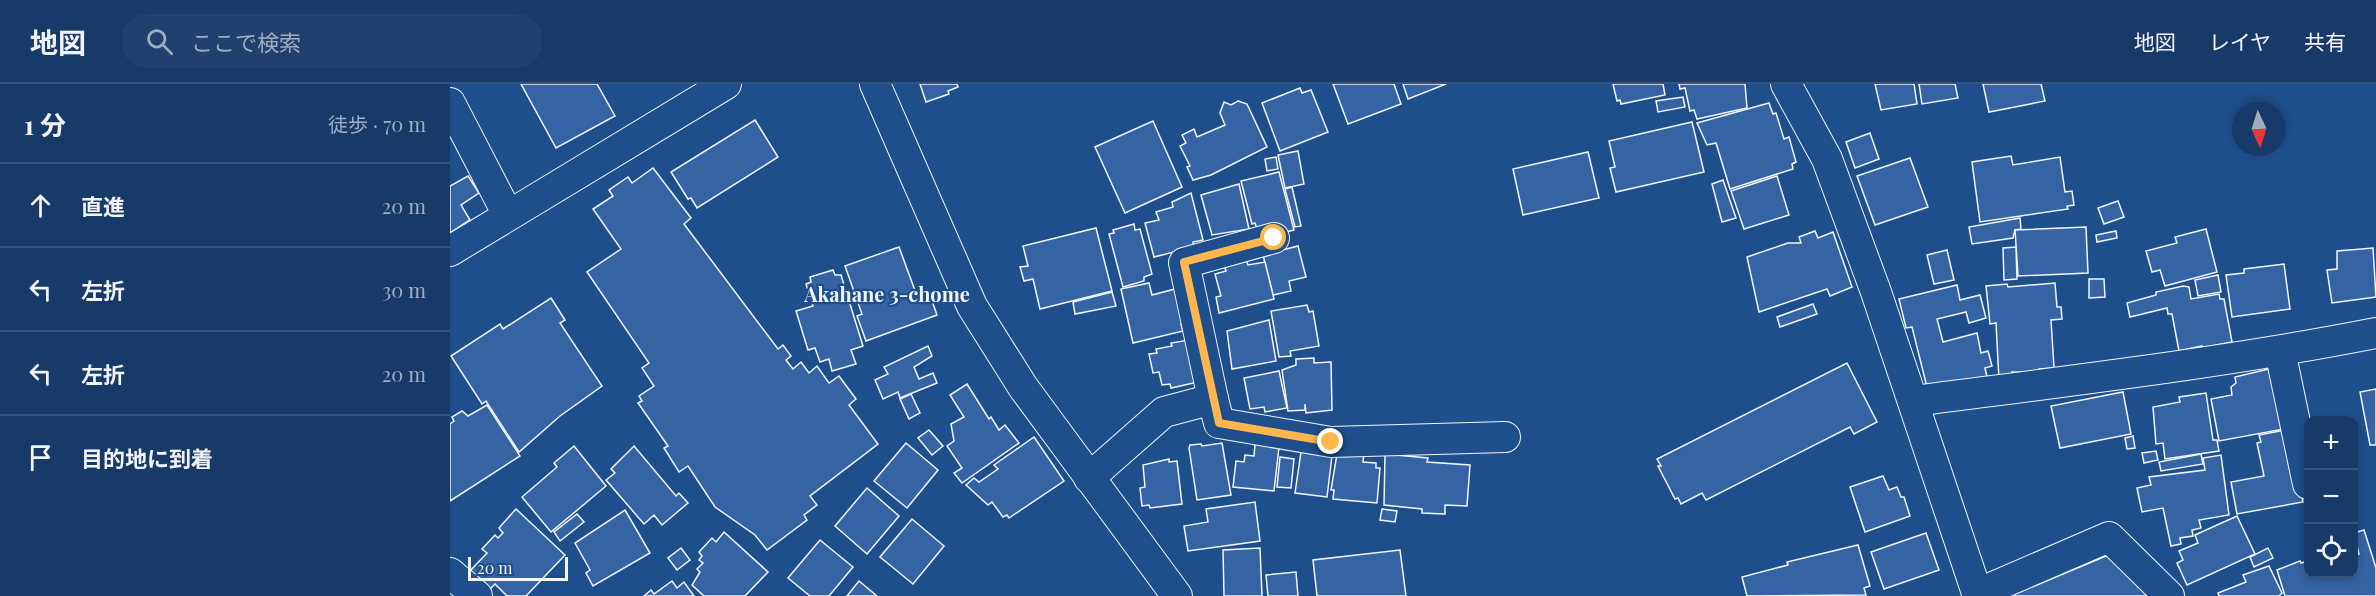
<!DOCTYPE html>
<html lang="ja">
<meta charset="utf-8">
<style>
body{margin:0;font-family:"Playfair Display","Noto Sans JP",serif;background:#20416f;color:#f1f3f6}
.controls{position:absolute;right:18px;bottom:18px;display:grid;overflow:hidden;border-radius:12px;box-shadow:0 3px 9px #0003}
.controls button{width:54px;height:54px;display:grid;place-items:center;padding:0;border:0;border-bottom:2px solid #36547d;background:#173a69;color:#f1f3f6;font:30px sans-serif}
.compass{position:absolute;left:1782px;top:18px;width:54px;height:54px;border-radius:50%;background:#173a69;box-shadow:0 3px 9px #0003;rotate:176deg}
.scale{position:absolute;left:18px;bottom:15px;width:100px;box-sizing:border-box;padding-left:6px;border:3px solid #f2f6ff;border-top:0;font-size:16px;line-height:21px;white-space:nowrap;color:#f2f6ff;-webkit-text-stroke:4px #1f4e8c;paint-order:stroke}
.stop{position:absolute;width:18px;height:18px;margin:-14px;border:4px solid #ffb74d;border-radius:50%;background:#fff}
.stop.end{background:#ffb74d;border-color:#fff;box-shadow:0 2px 6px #0008}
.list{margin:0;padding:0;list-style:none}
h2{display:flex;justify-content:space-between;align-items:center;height:78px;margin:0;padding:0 24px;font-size:26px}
h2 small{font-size:20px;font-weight:400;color:#9eadc0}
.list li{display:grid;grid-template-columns:39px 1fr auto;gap:18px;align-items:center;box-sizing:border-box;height:84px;padding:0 24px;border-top:2px solid #36547d}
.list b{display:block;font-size:22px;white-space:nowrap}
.list em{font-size:20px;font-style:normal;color:#9eadc0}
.icon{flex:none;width:33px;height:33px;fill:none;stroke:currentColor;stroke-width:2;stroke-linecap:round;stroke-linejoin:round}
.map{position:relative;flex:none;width:1926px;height:512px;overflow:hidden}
header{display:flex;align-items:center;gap:36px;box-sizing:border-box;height:84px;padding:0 30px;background:#173a69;border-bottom:2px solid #36547d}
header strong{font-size:28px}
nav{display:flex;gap:33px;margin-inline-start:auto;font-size:21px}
.search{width:420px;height:54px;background:#20416f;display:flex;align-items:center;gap:15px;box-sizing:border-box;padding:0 21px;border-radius:24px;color:#9eadc0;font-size:22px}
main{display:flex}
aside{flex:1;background:#173a69}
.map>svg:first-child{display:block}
</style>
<header>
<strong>地図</strong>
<div class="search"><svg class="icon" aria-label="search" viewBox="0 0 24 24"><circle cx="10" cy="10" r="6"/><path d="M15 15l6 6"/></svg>ここで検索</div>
<nav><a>地図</a><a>レイヤ</a><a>共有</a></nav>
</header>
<main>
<aside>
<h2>1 分<small>徒歩 · 70 m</small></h2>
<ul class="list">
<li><svg class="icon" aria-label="ahead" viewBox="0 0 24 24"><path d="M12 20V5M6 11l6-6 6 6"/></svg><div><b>直進</b></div><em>20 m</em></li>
<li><svg class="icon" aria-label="left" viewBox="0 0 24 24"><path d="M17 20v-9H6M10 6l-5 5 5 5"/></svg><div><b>左折</b></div><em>30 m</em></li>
<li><svg class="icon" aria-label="left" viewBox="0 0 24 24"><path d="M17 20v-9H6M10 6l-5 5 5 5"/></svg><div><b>左折</b></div><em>20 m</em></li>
<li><svg class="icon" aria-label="arrive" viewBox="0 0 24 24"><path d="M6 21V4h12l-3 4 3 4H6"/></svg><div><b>目的地に到着</b></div></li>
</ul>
</aside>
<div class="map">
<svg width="1926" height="512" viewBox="0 0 1926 512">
<rect width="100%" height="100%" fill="#1f4e8c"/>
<g fill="#3563a3" stroke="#f2f6ff" stroke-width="1.5">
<polygon points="71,0 147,0 165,32 106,64"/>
<polygon points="470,0 507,0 508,3 498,7 499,10 476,18"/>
<polygon points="883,0 944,0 951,20 898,40"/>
<polygon points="953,0 996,0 958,15"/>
<polygon points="1163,0 1213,0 1215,11 1171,20 1170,16 1167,17"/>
<polygon points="1229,0 1295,0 1297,24 1247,35 1244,26 1240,27 1235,4 1230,5"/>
<polygon points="1425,0 1464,0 1467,20 1431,26"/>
<polygon points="1469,0 1505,0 1508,14 1472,20"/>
<polygon points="1533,0 1591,0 1595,17 1539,28"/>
<polygon points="850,4 852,9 861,6 878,48 830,67 812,19"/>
<polygon points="1233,13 1235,23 1208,28 1206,17"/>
<polygon points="788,17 797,20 817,63 761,91 743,96 737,83 740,82 730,62 736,59 732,51 744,45 747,53 775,41 770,29 774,18 781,21"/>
<polygon points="1319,19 1323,30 1326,29 1334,55 1339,53 1346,78 1342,80 1343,85 1280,105 1266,59 1257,61 1247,39"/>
<polygon points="305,36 328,73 247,124 241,114 238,115 221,88"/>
<polygon points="703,37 732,103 675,129 645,63"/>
<polygon points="1242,38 1254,88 1166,108 1160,84 1165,83 1159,57"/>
<polygon points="1420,49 1429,75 1405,84 1396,58"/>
<polygon points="848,67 854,100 835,104 828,71"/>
<polygon points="1138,68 1149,114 1073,131 1063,85"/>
<polygon points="1561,72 1563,81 1610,73 1615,108 1622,107 1624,121 1617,122 1618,125 1530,138 1522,78"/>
<polygon points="826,73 828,85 817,87 815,75"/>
<polygon points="1460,74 1478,123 1425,141 1407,92"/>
<polygon points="203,84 241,134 234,140 328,265 333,261 341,272 336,276 343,285 351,278 359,289 367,282 379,299 389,292 406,315 399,321 428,360 360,412 367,421 354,431 357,436 317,466 305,451 265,423 238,382 229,388 214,364 218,362 188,319 192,317 189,312 204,302 192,284 199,279 137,188 171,165 143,125 163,112 159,106 178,93 182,99"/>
<polygon points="829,88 844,146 832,149 807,145 805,139 802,140 791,97"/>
<polygon points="18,92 29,109 11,121 20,136 0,149 0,102"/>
<polygon points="1327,92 1339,131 1294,145 1281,107"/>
<polygon points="1273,96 1286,134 1272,138 1262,100"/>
<polygon points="789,100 799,145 762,151 751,111"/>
<polygon points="842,103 851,142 845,143 835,105"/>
<polygon points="741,109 753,156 743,158 744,163 704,173 695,139 709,136 706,128 723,123 722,118"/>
<polygon points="1668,117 1674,133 1654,140 1648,124"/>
<polygon points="1570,134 1571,145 1565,146 1563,154 1522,160 1519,143"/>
<polygon points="684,140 685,146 690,145 702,190 694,193 694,197 673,203 659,150 664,149 663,146"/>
<polygon points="1636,143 1638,189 1568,192 1565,146"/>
<polygon points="646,144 662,207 590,225 583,195 574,197 570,183 578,182 573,162"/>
<polygon points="1756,145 1767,188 1715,202 1710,186 1702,188 1696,167 1727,159 1725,153"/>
<polygon points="1365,147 1368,154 1383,148 1402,203 1380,212 1377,205 1309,228 1297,173 1338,159 1351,159 1349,153"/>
<polygon points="1666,147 1667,154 1647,158 1646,151"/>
<polygon points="848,162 856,193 839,197 841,207 823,211 813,171"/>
<polygon points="449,163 467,212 479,208 487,231 416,257 407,232 412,230 395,182"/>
<polygon points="1566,163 1567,195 1554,196 1553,164"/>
<polygon points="1923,164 1926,213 1882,219 1877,186 1887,185 1887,167"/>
<polygon points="1497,166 1504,196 1484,200 1477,171"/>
<polygon points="796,175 798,181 815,178 824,215 769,229 766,213 771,212 765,190 776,187 774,181"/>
<polygon points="1834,180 1840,225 1782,233 1776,191 1794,189 1794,185"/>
<polygon points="383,186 385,191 391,191 413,262 401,266 406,280 382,287 379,275 370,278 365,264 358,266 346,227 363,222 356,200 361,198 360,193"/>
<polygon points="1768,191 1771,208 1748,212 1745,196"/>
<polygon points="1639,195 1654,195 1655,213 1639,214"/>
<polygon points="699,199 702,211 725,205 736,239 731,240 733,247 683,259 671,205"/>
<polygon points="1605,199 1607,223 1611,223 1612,235 1601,236 1604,284 1589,285 1589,289 1562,288 1563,296 1549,296 1546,239 1540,240 1536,202 1557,200 1558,203"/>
<polygon points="1507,201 1510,216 1530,211 1536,234 1519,239 1516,228 1487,235 1493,258 1527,249 1531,269 1538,267 1542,282 1535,284 1537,293 1478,307 1462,243 1456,244 1449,215"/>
<polygon points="1733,202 1739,203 1741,215 1769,210 1770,215 1774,215 1782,258 1766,261 1767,264 1753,267 1752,262 1729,267 1722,230 1718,230 1717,224 1680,233 1677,219 1706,211 1706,208"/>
<polygon points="662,208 666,222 625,230 623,218"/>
<polygon points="101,214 115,236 110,239 152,302 110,332 69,368 36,317 32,320 1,272 50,240 53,245"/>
<polygon points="1363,220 1367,230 1330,243 1327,233"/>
<polygon points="857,221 859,228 863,227 869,262 840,267 841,272 829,273 821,227"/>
<polygon points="819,236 826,277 782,285 777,247"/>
<polygon points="739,256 748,298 721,304 720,300 712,301 709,288 703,289 699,270 707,269 706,265 722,262 721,259"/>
<polygon points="478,262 482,272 464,283 469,295 483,289 487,299 450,314 448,308 433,315 425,296 438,290 434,283"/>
<polygon points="864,274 864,279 881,278 882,326 856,329 855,320 855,326 838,327 832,286 846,281 846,275"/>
<polygon points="1397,279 1427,338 1404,350 1400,343 1256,416 1252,409 1231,420 1228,414 1225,415 1208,382 1211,382 1207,375"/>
<polygon points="1827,283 1834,345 1769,357 1761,315 1782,311 1781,303 1786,299 1785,293"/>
<polygon points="829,287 837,324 815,328 814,323 800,325 794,294"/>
<polygon points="517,300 539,335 541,333 549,346 555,341 569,359 512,399 504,389 512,384 497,362 504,357 501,340 514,333 500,311"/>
<polygon points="1926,305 1926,361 1920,361 1910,308"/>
<polygon points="1673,308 1681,350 1610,364 1601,322"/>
<polygon points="1756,309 1763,356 1767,356 1769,367 1715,375 1713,359 1706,360 1703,323 1730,318 1729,313"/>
<polygon points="461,310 470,329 459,335 450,315"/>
<polygon points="37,321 70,372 0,417 0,340 4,337 2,333 12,327 18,332"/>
<polygon points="479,346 493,362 482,371 468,354"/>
<polygon points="1835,346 1853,418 1787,430 1781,398 1814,392 1807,359 1811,358 1809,351"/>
<polygon points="1683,352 1685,364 1677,365 1675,354"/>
<polygon points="584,353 614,397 559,434 557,431 553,433 542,418 538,421 516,401 524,394 529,398 548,385 544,381"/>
<polygon points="456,359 488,386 457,424 424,397"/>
<polygon points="772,359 781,411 747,416 739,364 740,361 751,360 752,362"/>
<polygon points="805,360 829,363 824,407 783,403 786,377 794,378 795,371 804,372"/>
<polygon points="124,362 156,402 101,448 72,413 107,383 104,379"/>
<polygon points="184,362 226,412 229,409 238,419 212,441 204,431 194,440 156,396 165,389 161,385"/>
<polygon points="1706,367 1708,376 1694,379 1692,369"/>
<polygon points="851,368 882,372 877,413 845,409"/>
<polygon points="914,368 913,378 926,379 926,384 930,384 927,419 883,415 884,406 881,406 887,370"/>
<polygon points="935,370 978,374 977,378 1020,381 1017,422 995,421 995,430 972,429 972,425 934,421"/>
<polygon points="1751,370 1753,380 1711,387 1709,378"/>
<polygon points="1771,371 1779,431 1749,436 1751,444 1742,446 1743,452 1730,454 1731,460 1721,462 1713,424 1692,428 1687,404 1701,401 1699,393 1755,386 1753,374"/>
<polygon points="830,373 844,375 841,404 827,403"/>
<polygon points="719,375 719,378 727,377 732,420 700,424 699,421 692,422 690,404 695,403 693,381"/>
<polygon points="1433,392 1439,406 1447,403 1451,413 1454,413 1460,432 1415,448 1400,403"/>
<polygon points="417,404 449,432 417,470 385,442"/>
<polygon points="805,418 810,457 738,467 734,442 758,438 756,425"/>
<polygon points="66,425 115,471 76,512 57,512 45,500 40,505 20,487 37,469 32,465 45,451 48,454 53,449 49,444"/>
<polygon points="932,425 947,427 945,438 930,436"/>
<polygon points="175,426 200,469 143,502 136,489 140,486 125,459"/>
<polygon points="127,430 134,438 110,457 104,448"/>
<polygon points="1787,432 1805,470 1737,501 1727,479 1733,476 1729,467 1748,459 1745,451"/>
<polygon points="462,435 494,462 463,500 430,473"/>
<polygon points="1914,446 1926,484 1926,512 1835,512 1827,486 1850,477 1851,479 1858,477 1858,490 1904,490 1904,472 1909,470 1904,449"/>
<polygon points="274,448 318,488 295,512 254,512 242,501 250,488 247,485 253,479 249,476 252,472 249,468 262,454 266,458"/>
<polygon points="1476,449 1489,486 1434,505 1421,468"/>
<polygon points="370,456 403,483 379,512 360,512 338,494"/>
<polygon points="1408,461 1420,502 1414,504 1416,511 1297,512 1292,493 1338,481 1337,478"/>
<polygon points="231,464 240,476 227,486 218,474"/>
<polygon points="810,464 812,512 774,512 773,466"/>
<polygon points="1818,464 1823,474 1804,483 1800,473"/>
<polygon points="950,466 956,512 867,512 863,476"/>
<polygon points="1656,472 1678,480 1688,503 1693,501 1698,512 1560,512"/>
<polygon points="1819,482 1832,509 1829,512 1769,512 1768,509 1796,498 1793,491"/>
<polygon points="846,488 848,512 818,512 816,491"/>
<polygon points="222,497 227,504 234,498 244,512 194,512 201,506 204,510"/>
<polygon points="409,497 427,512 397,512"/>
</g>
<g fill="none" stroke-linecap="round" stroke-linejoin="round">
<g stroke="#f2f6ff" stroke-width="32">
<g id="minor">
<polyline points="425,0 522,222 573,303 727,512"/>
<polyline points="1336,0 1377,75 1426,208 1528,512"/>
<polyline points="0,19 58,131"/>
<polyline points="0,167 276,0"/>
<polyline points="1830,267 1858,400"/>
<polyline points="763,315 769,339 881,358 1055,353"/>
<path d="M 1464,317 C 1618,297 1773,279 1926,249"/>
<polyline points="639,394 714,328 763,315 734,179 824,154"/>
<polyline points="0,489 27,512"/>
<polyline points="1527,510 1659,453 1719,512"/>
</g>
</g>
<use href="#minor" stroke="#1f4e8c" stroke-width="30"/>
</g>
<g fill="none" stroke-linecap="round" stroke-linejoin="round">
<polyline stroke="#ffb74d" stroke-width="8" points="824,154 734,178 769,339 881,358"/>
</g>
<g text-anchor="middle" stroke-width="4.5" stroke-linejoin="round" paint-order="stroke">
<g font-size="20" font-weight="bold" fill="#f2f6ff" stroke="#1f4e8c">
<text x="437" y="218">Akahane 3-chome</text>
</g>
</g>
</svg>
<div class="controls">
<button>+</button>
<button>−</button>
<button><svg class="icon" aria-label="locate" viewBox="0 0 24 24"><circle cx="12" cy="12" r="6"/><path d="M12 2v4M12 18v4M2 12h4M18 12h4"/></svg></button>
</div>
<svg class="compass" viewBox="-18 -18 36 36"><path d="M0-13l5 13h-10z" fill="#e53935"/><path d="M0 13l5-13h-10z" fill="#9eadc0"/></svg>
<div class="scale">20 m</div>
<div class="stop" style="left:824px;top:154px"></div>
<div class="stop end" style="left:881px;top:358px"></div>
</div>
</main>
